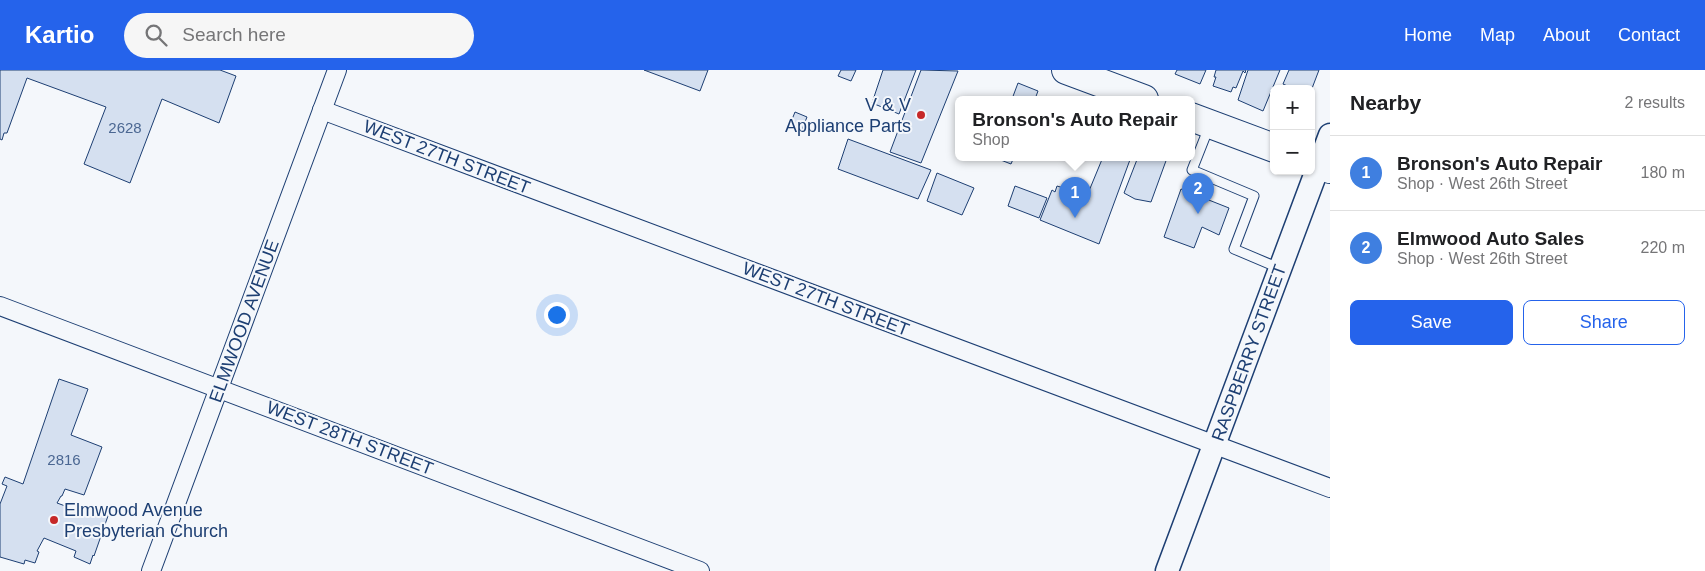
<!DOCTYPE html>
<meta charset="utf-8">
<style>
body{margin:0;font-family:Helvetica,sans-serif;background:#f6f6f6;color:#202124}
.controls{position:absolute;right:15px;top:15px;display:grid;overflow:hidden;border-radius:8px;box-shadow:0 1px 4px #0004}
.controls button{width:45px;height:45px;display:grid;place-items:center;padding:0;border:0;border-bottom:1px solid #e0e0e0;background:#fff;color:#202124;font:25px sans-serif}
.you{position:absolute;left:556px;top:244px;width:18px;height:18px;margin:-12px;border:4px solid #fff;border-radius:50%;background:#1a73e8;box-shadow:0 0 0 8px #1a73e833}
.badge{display:grid;place-items:center;width:32px;height:32px;border-radius:50%;background:#2563eb;color:#fff;font-size:16px;font-weight:700}
.pin{position:absolute;translate:-50% -41px;filter:drop-shadow(0 1px 2px #0008)}
.pin::after{content:'';position:absolute;top:26px;width:18px;height:15px;background:inherit;clip-path:polygon(0 0,100% 0,50% 100%)}
.popup{position:absolute;left:955px;top:26px;width:240px;height:65px;box-sizing:border-box;display:grid;place-content:center;border-radius:8px;background:#fff;filter:drop-shadow(0 1px 4px #0005);font-size:16px;white-space:nowrap;color:#757577}
.popup b{font-size:19px;color:#202124}
.popup::after{content:'';position:absolute;left:50%;top:100%;margin-left:-10px;border:10px solid transparent;border-top-color:#fff}
.list{margin:0;padding:0;list-style:none}
h2{display:flex;justify-content:space-between;align-items:center;height:65px;margin:0;padding:0 20px;font-size:21px}
h2 small{font-size:16px;font-weight:400;color:#757577}
.list li{display:grid;grid-template-columns:32px 1fr auto;gap:15px;align-items:center;box-sizing:border-box;height:75px;padding:0 20px;border-top:1px solid #e0e0e0}
.list b{display:block;font-size:19px;white-space:nowrap}
.list p{margin:0;font-size:16px;white-space:nowrap;color:#757577}
.list em{font-size:16px;font-style:normal;color:#757577}
.actions{display:flex;gap:10px;padding:15px 20px}
.actions a{flex:1;padding:11px 0;border:1px solid #2563eb;border-radius:8px;text-align:center;font-size:18px;color:#2563eb}
.actions .main{background:#2563eb;color:#fff}
.icon{flex:none;width:28px;height:28px;fill:none;stroke:currentColor;stroke-width:2;stroke-linecap:round;stroke-linejoin:round}
.map{position:relative;flex:none;width:1330px;height:501px;overflow:hidden}
header{display:flex;align-items:center;gap:30px;box-sizing:border-box;height:70px;padding:0 25px;background:#2563eb;color:#fff}
header strong{font-size:24px}
nav{display:flex;gap:28px;margin-inline-start:auto;font-size:18px}
.search{width:350px;height:45px;background:#f6f6f6;display:flex;align-items:center;gap:12px;box-sizing:border-box;padding:0 18px;border-radius:28px;color:#757577;font-size:19px}
main{display:flex}
aside{flex:1;background:#fff}
.map>svg:first-child{display:block}
</style>
<header>
<strong>Kartio</strong>
<div class="search"><svg class="icon" aria-label="search" viewBox="0 0 24 24"><circle cx="10" cy="10" r="6"/><path d="M15 15l6 6"/></svg>Search here</div>
<nav><a>Home</a><a>Map</a><a>About</a><a>Contact</a></nav>
</header>
<main>
<div class="map">
<svg width="1330" height="501" viewBox="0 0 1330 501">
<rect width="100%" height="100%" fill="#f4f7fb"/>
<g fill="#d5e0f0" stroke="#1d3f73">
<polygon points="0,0 220,0 236,6 219,53 162,29 130,113 84,94 106,37 27,8 7,63 4,63 2,70 0,69"/>
<polygon points="644,0 708,0 700,21"/>
<polygon points="841,0 856,0 851,11 838,6"/>
<polygon points="883,0 916,0 899,44 872,33"/>
<polygon points="921,0 958,1 921,93 890,82"/>
<polygon points="1177,0 1206,0 1200,14 1175,4"/>
<polygon points="1216,0 1246,0 1245,3 1243,1 1236,18 1233,17 1231,22 1213,16 1216,7 1214,7"/>
<polygon points="1248,0 1280,0 1263,41 1238,30"/>
<polygon points="1289,0 1319,0 1311,21 1311,19 1294,19 1283,14"/>
<polygon points="1018,13 1038,21 1035,29 1012,29"/>
<polygon points="795,42 807,47 801,62 789,57"/>
<polygon points="848,69 931,100 918,129 838,99"/>
<polygon points="993,87 1014,87 1011,94"/>
<polygon points="1103,87 1131,87 1099,174 1040,150 1052,120 1055,122 1057,116 1067,119 1065,126 1084,133"/>
<polygon points="1138,87 1167,88 1151,132 1135,129 1124,123"/>
<polygon points="937,103 974,118 962,145 927,131"/>
<polygon points="1015,116 1047,128 1039,148 1008,136"/>
<polygon points="1181,119 1229,138 1219,165 1202,157 1194,178 1164,167"/>
<polygon points="59,309 88,319 71,365 102,377 84,425 65,419 62,426 61,426 57,433 90,445 93,436 109,443 94,486 93,485 90,494 74,487 76,481 44,468 37,481 39,482 35,493 25,490 24,494 0,487 0,434 7,416 2,414 5,407 23,414"/>
</g>
<g fill="none" stroke-linecap="round" stroke-linejoin="round">
<g stroke="#1d3f73" stroke-width="11">
<polyline id="service" points="1209,57 1192,100 1254,126 1234,179 1279,198"/>
</g>
<g stroke="#1d3f73" stroke-width="20">
<g id="minor">
<polyline points="322,40 1330,418"/>
<polyline points="0,236 700,501"/>
<polyline points="151,501 337,0"/>
</g>
</g>
<g stroke="#1d3f73" stroke-width="25">
<polyline id="tertiary" points="1167,501 1330,65"/>
</g>
<g stroke="#1d3f73" stroke-width="30">
<g id="primary">
<polyline points="1066,0 1144,29"/>
<polyline points="1191,47 1274,78"/>
<polyline points="1311,92 1330,99"/>
</g>
</g>
<use href="#service" stroke="#f4f7fb" stroke-width="9"/>
<use href="#minor" stroke="#f4f7fb" stroke-width="18"/>
<use href="#tertiary" stroke="#f4f7fb" stroke-width="22"/>
<use href="#primary" stroke="#f4f7fb" stroke-width="28"/>
</g>
<g fill="#c62828" stroke="#f4f7fb" stroke-width="2">
<circle cx="921" cy="45" r="5"/>
<circle cx="54" cy="450" r="5"/>
</g>
<g text-anchor="middle" stroke-width="4" stroke-linejoin="round" paint-order="stroke">
<g font-size="15" fill="#4b6792">
<text x="125" y="63">2628</text>
<text x="64" y="395">2816</text>
</g>
<g font-size="18" fill="#1d3f73" stroke="#f4f7fb" text-anchor="end">
<text x="911" y="41">V &amp; V<tspan x="911" dy="21">Appliance Parts</tspan></text>
<text x="64" y="446" text-anchor="start">Elmwood Avenue<tspan x="64" dy="21">Presbyterian Church</tspan></text>
</g>
<g font-size="18" fill="#1d3f73" stroke="#f4f7fb">
<text transform="translate(447 87) rotate(21)" y="6">WEST 27TH STREET</text>
<text transform="translate(826 229) rotate(21)" y="6">WEST 27TH STREET</text>
<text transform="translate(244 251) rotate(-70)" y="6">ELMWOOD AVENUE</text>
<text transform="translate(1249 283) rotate(-70)" y="6">RASPBERRY STREET</text>
<text transform="translate(350 368) rotate(21)" y="6">WEST 28TH STREET</text>
</g>
</g>
</svg>
<div class="controls">
<button>+</button>
<button>−</button>
</div>
<div class="you"></div>
<div class="pin badge" style="left:1075px;top:148px;background:#3f7fe0">1</div>
<div class="popup"><b>Bronson's Auto Repair</b>Shop</div>
<div class="pin badge" style="left:1198px;top:144px;background:#3f7fe0">2</div>
</div>
<aside>
<h2>Nearby<small>2 results</small></h2>
<ul class="list">
<li><span class="badge" style="background:#3f7fe0">1</span><div><b>Bronson's Auto Repair</b><p>Shop · West 26th Street</p></div><em>180 m</em></li>
<li><span class="badge" style="background:#3f7fe0">2</span><div><b>Elmwood Auto Sales</b><p>Shop · West 26th Street</p></div><em>220 m</em></li>
</ul>
<div class="actions"><a class="main">Save</a><a>Share</a></div>
</aside>
</main>
